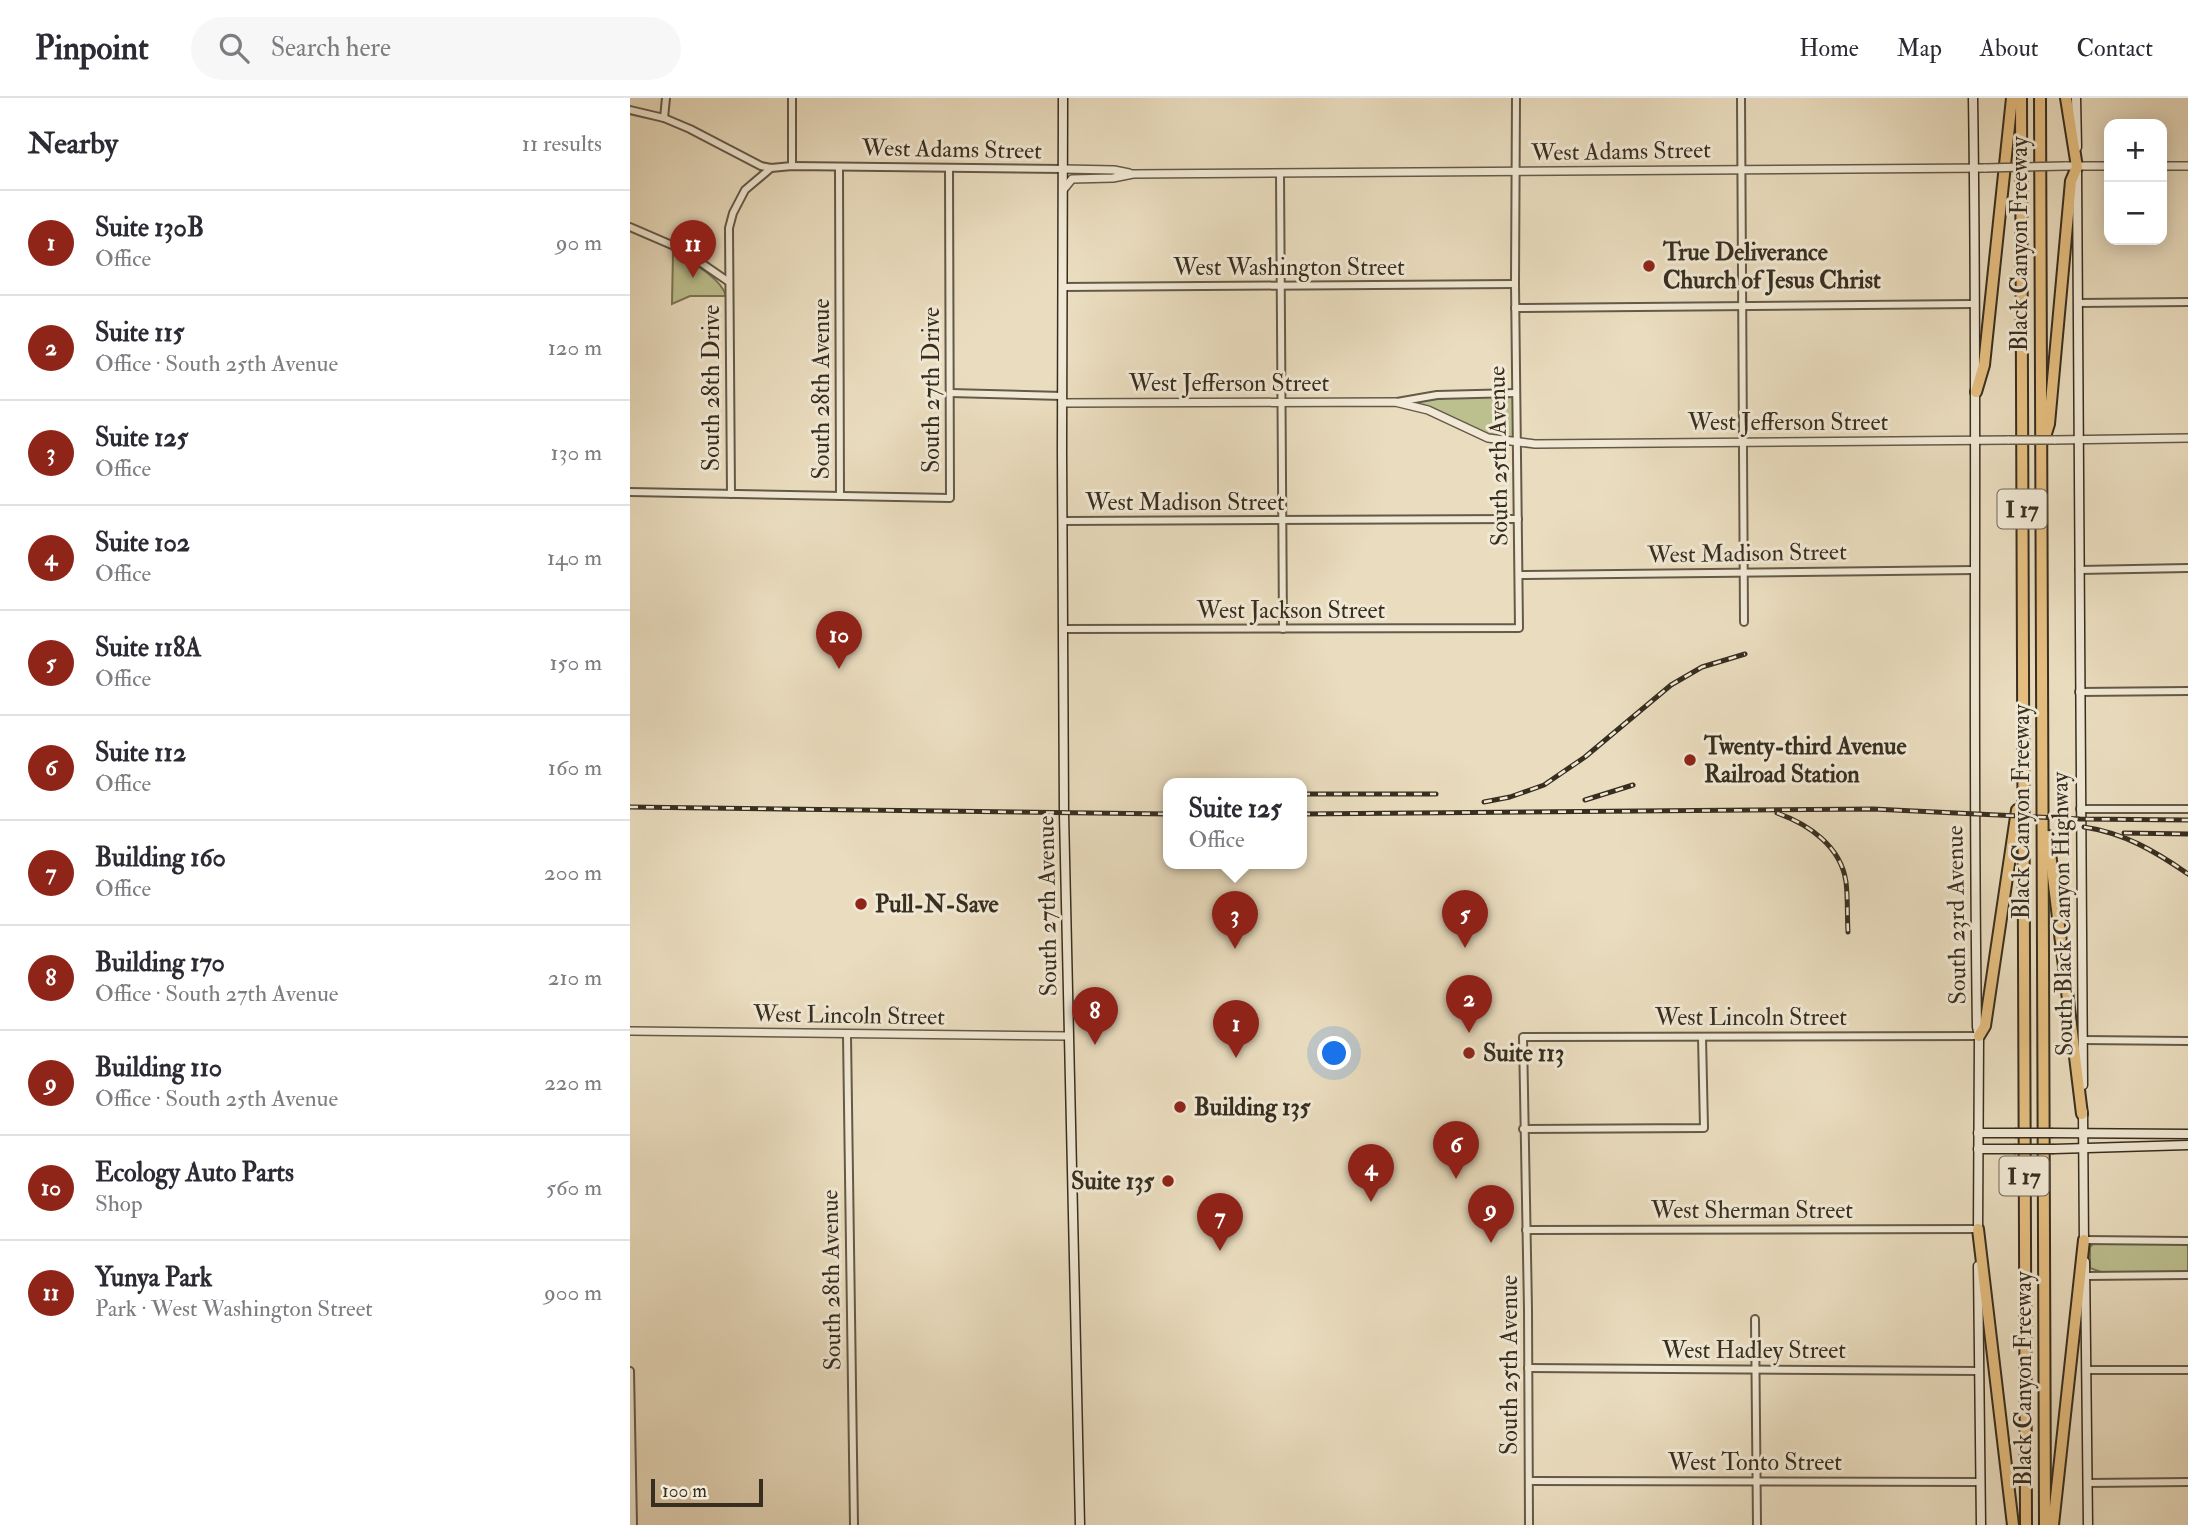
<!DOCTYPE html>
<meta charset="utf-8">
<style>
body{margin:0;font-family:"IM FELL Double Pica",serif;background:#f7f7f7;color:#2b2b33}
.controls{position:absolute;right:21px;top:21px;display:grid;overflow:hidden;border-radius:14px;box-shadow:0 4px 18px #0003}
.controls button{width:63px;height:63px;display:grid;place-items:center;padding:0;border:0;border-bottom:2px solid #e1e1e2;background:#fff;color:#2b2b33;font:35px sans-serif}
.scale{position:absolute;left:21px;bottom:18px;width:112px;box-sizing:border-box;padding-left:7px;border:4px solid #372e20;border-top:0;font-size:19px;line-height:24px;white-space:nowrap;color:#372e20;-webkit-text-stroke:5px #f1e9d5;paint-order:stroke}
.you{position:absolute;left:705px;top:956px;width:24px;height:24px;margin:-18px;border:5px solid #fff;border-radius:50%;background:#1a73e8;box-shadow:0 0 0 10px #1a73e833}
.badge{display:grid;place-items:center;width:46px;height:46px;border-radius:50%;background:#8f2418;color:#fff;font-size:23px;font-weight:700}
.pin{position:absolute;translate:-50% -58px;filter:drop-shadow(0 2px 4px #0008)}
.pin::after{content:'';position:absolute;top:37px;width:24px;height:21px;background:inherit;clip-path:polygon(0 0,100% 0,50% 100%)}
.popup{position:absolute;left:533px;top:680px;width:144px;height:91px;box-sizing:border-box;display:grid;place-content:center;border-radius:14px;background:#fff;filter:drop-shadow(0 2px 5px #0005);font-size:23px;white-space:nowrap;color:#7c7c81}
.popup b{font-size:26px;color:#2b2b33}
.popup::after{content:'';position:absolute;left:50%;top:100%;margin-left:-14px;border:14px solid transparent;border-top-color:#fff}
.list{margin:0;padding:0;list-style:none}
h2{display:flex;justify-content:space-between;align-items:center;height:91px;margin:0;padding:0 28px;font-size:30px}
h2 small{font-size:23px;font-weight:400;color:#7c7c81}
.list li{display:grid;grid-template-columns:46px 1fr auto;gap:21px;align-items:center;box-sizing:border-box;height:105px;padding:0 28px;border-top:2px solid #e1e1e2}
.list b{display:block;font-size:26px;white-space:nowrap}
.list p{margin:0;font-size:23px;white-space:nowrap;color:#7c7c81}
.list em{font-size:23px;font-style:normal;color:#7c7c81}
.icon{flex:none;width:38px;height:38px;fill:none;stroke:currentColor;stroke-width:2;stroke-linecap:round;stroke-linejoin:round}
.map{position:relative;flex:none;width:1558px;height:1427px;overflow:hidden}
header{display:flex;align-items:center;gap:42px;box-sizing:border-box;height:98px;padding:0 35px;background:#fff;border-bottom:2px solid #e1e1e2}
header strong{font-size:33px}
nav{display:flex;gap:38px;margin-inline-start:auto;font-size:24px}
.search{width:490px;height:63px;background:#f7f7f7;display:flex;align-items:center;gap:18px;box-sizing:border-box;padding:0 24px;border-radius:38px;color:#7c7c81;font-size:26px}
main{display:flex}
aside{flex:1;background:#fff}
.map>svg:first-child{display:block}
</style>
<header>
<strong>Pinpoint</strong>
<div class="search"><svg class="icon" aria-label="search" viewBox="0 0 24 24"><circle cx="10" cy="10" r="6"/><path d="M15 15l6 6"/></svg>Search here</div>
<nav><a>Home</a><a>Map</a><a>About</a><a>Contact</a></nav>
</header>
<main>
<aside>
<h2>Nearby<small>11 results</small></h2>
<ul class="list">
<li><span class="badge">1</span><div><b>Suite 130B</b><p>Office</p></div><em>90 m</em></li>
<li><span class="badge">2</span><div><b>Suite 115</b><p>Office · South 25th Avenue</p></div><em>120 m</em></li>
<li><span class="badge">3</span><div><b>Suite 125</b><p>Office</p></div><em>130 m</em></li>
<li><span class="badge">4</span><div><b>Suite 102</b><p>Office</p></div><em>140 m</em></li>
<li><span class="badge">5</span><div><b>Suite 118A</b><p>Office</p></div><em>150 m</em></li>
<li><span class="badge">6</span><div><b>Suite 112</b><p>Office</p></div><em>160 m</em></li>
<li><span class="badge">7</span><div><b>Building 160</b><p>Office</p></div><em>200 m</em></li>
<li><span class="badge">8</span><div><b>Building 170</b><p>Office · South 27th Avenue</p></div><em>210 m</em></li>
<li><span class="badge">9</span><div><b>Building 110</b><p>Office · South 25th Avenue</p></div><em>220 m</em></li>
<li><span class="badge">10</span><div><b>Ecology Auto Parts</b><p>Shop</p></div><em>560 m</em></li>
<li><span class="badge">11</span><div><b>Yunya Park</b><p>Park · West Washington Street</p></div><em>900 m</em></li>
</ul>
</aside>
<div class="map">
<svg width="1558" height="1427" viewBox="0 0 1558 1427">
<rect width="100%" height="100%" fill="#eaddbf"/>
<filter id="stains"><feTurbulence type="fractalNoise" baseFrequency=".00286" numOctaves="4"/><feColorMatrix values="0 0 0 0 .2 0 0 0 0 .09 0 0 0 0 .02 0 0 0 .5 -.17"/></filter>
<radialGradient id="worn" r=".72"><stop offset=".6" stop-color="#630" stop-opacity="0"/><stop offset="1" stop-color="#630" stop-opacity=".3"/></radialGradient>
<g fill="#bcbf8e" stroke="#7a7657" stroke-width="2">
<path d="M 43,153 C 58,162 92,180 96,198 L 60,198 L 42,206 Z"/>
<polygon points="886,295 887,344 871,343 798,312 765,304"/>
<polygon points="1558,1145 1558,1174 1471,1174 1460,1170 1460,1149 1463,1146"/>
</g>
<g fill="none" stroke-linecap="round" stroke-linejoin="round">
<g stroke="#645a48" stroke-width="10">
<g id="minor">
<polyline points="1111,0 1114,524"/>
<polyline points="0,12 34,20 60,31 131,68 141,70 162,68 433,71"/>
<polyline points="34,20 36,0"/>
<polyline points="162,68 162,0"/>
<polyline points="209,69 210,398"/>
<polyline points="650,75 653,531"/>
<polyline points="0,129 51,151 99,184"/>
<polyline points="433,189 885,186"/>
<polyline points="1448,205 1558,204"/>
<polyline points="885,210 1343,206"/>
<polyline points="320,295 432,298"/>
<polyline points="767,304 807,297 886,295"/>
<polyline points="0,394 320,400 319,71"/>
<polyline points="101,396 99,130 103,115 115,92 141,70"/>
<polyline points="433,423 888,421"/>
<polyline points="1449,472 1558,470"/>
<polyline points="889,477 1345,472"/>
<polyline points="433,531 889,530 885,186 886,0"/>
<polyline points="1449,594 1558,593"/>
<polyline points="1450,711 1558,711"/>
<polyline points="217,937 224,1427"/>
<polyline points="1453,942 1558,943"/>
<polyline points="893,1031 1074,1030 1072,939"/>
<polyline points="896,1132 1348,1131"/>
<polyline points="1454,1142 1558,1143"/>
<polyline points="1456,1178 1558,1177"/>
<polyline points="1125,1221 1127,1427"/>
<polyline points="898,1270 1349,1273"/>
<polyline points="1456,1272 1558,1272"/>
<polyline points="0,1273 3,1427"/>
<polyline points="899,1383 1351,1384"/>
<polyline points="1458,1385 1558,1384"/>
<polyline points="899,1427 898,1211 893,939 1349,938"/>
</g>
</g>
<g stroke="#645a48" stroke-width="10">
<g id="tertiary">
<polyline points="1435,68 1479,68"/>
<polyline points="1532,68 1558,68"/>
<polyline points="433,71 484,72 499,75"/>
<polyline points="433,92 442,81 483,80 503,76 1356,70"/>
<polyline points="432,305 765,304 798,312 858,340 905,346 1379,342"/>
<polyline points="1424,342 1558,340"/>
<polyline points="0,933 438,938"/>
</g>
</g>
<g stroke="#372e20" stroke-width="11">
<g id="secondary">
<polyline points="433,0 432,353 434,716 450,1427"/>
<path d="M 1343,0 C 1348,310 1342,619 1347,929 L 1349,938 L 1348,1134"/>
<polyline points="1446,0 1447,49"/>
<polyline points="1447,72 1453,987"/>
<polyline points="1453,1014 1454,1148"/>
<polyline points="1348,1035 1385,1035"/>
<polyline points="1423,1035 1558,1036"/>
<polyline points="1348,1051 1384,1051"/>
<polyline points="1424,1051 1558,1047"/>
<polyline points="1455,1164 1458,1427"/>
<polyline points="1348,1168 1351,1427"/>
</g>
</g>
<g stroke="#372e20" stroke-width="14">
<g id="motorway">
<polyline points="1391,0 1396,1427"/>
<polyline points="1410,0 1415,1427"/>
<polyline points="1346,294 1354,267 1382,0"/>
<polyline points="1414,342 1419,326 1441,83 1447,69 1436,0"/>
<polyline points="1418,738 1452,1016"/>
<polyline points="1349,938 1355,928 1387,712"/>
<polyline points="1348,1131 1383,1427"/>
<polyline points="1423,1427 1454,1142"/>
</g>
</g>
<use href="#minor" stroke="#f1e9d5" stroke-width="6"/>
<use href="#tertiary" stroke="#f1e9d5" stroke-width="7"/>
<use href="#secondary" stroke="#f1e9d5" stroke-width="8"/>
<use href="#motorway" stroke="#e5be80" stroke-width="10"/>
<g stroke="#372e20" stroke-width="5">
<g id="rail">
<polyline points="672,696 806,696"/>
<polyline points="955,702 1003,687"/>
<polyline points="854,704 880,699 914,687 955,659 1041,587 1072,569 1115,556"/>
<polyline points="0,709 538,716"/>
<path d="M 1147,715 C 1178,726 1211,748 1216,784 C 1218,800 1217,817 1218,834"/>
<polyline points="672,716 1243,711 1450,721 1558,722"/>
<path d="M 1454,729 C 1494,735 1525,753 1558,776"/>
<polyline points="1494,735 1558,736"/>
</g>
</g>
<use href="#rail" stroke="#f1e9d5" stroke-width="2.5" stroke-dasharray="8" stroke-linecap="butt"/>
<g stroke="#645a48" stroke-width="10" stroke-linecap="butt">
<g id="tertiary-bridge">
<polyline points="1356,70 1435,68"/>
<polyline points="1379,342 1424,342"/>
</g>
</g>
<g stroke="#372e20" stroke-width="11" stroke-linecap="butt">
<g id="secondary-bridge">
<polyline points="1385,1035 1423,1035"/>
<polyline points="1384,1051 1424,1051"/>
</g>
</g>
<use href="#tertiary-bridge" stroke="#f1e9d5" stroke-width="7"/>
<use href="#secondary-bridge" stroke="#f1e9d5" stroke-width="8"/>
</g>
<g fill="#8f2418" stroke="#f1e9d5" stroke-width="2.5">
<circle cx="1019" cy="168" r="7"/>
<circle cx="1060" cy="662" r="7"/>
<circle cx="231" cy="806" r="7"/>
<circle cx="839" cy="955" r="7"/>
<circle cx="550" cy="1009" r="7"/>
<circle cx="538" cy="1083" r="7"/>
</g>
<g text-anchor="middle" stroke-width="6" stroke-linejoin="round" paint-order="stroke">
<g fill="#f1e9d5" stroke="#6f6656" stroke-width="2">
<rect x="1367.5" y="391.5" width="49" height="39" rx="5"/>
<rect x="1369.5" y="1058.5" width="49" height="39" rx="5"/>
</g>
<g font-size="23" font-weight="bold" fill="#372e20">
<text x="1392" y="419">I 17</text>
<text x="1394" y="1086">I 17</text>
</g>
<g font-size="24" fill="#372e20" stroke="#f1e9d5">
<text transform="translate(322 51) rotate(1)" y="8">West Adams Street</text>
<text transform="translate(991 53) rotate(-1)" y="8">West Adams Street</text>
<text transform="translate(1389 146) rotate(-90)" y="8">Black Canyon Freeway</text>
<text x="659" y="177">West Washington Street</text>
<text x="599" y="293">West Jefferson Street</text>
<text transform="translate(81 290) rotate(-90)" y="8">South 28th Drive</text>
<text transform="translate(191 291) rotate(-90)" y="8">South 28th Avenue</text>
<text transform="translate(301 292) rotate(-90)" y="8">South 27th Drive</text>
<text x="1158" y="332">West Jefferson Street</text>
<text transform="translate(868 358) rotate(-91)" y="8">South 25th Avenue</text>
<text x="555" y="412">West Madison Street</text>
<text transform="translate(1117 455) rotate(-1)" y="8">West Madison Street</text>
<text x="661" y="520">West Jackson Street</text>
<text transform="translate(1391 714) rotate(-90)" y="8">Black Canyon Freeway</text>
<text transform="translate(417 808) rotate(-91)" y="8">South 27th Avenue</text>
<text transform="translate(1432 816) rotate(-91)" y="8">South Black Canyon Highway</text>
<text transform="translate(1326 817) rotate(-91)" y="8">South 23rd Avenue</text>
<text transform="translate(219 917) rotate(1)" y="8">West Lincoln Street</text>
<text x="1121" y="927">West Lincoln Street</text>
<text x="1122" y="1120">West Sherman Street</text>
<text transform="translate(201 1182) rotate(-91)" y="8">South 28th Avenue</text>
<text x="1124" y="1260">West Hadley Street</text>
<text transform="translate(879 1267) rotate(-90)" y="8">South 25th Avenue</text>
<text transform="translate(1393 1281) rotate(-90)" y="8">Black Canyon Freeway</text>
<text x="1125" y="1372">West Tonto Street</text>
</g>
<g font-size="24" font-weight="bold" fill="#372e20" stroke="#f1e9d5" text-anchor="start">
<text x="1033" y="162">True Deliverance<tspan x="1033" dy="28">Church of Jesus Christ</tspan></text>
<text x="1074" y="656">Twenty-third Avenue<tspan x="1074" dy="28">Railroad Station</tspan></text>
<text x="245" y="814">Pull-N-Save</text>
<text x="853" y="963">Suite 113</text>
<text x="564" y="1017">Building 135</text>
<text x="524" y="1091" text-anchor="end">Suite 135</text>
</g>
</g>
<rect width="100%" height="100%" filter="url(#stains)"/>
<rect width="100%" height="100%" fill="url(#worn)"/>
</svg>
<div class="controls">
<button>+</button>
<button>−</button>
</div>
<div class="scale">100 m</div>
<div class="you"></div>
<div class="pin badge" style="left:606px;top:960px">1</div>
<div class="pin badge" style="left:839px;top:935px">2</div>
<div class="pin badge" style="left:605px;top:851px">3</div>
<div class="popup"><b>Suite 125</b>Office</div>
<div class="pin badge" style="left:741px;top:1104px">4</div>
<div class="pin badge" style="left:835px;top:850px">5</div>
<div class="pin badge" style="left:826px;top:1081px">6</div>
<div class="pin badge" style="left:590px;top:1153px">7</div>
<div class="pin badge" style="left:465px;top:947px">8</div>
<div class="pin badge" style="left:861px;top:1145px">9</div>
<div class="pin badge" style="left:209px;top:571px">10</div>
<div class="pin badge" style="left:63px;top:180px">11</div>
</div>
</main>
